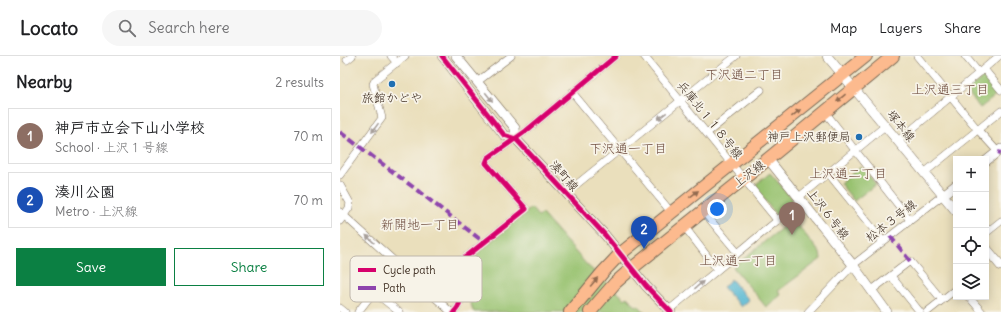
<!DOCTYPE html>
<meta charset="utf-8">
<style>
body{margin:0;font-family:Delius,"Klee One",sans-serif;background:#f6f6f6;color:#202124}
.controls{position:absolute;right:12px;bottom:12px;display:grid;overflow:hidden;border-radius:0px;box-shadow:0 2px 10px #0003}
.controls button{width:36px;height:36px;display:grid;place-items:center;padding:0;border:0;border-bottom:1px solid #e0e0e0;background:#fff;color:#202124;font:20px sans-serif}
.you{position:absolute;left:377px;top:153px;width:14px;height:14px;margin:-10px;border:3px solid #fff;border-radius:50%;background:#1a73e8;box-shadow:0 0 0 6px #1a73e833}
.badge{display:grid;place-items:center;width:26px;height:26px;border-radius:50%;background:#0b8043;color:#fff;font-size:13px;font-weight:700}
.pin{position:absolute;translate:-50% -33px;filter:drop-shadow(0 1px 2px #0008)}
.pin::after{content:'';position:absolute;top:21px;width:14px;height:12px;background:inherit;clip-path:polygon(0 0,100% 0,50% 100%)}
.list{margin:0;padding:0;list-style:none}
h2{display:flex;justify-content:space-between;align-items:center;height:52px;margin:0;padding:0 16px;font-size:17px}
h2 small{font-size:13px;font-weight:400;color:#757577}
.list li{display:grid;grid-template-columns:26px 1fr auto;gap:12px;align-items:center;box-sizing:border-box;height:56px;margin:0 8px 8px;padding:0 8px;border:1px solid #e0e0e0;border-radius:0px}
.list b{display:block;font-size:15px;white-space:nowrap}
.list p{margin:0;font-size:13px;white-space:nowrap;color:#757577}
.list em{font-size:13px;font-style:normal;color:#757577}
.actions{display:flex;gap:8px;padding:12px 16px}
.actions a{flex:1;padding:9px 0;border:1px solid #0b8043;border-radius:0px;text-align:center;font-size:14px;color:#0b8043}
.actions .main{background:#0b8043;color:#fff}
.icon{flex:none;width:22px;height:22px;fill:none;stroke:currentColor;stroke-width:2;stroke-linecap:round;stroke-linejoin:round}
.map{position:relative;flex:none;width:661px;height:256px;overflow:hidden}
header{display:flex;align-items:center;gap:24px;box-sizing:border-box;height:56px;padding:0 20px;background:#fff;border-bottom:1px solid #e0e0e0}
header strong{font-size:19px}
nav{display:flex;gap:22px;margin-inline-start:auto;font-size:14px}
.search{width:280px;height:36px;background:#f6f6f6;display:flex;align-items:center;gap:10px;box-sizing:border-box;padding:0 14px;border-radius:22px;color:#757577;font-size:15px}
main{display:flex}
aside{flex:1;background:#fff}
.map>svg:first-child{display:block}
</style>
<header>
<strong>Locato</strong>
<div class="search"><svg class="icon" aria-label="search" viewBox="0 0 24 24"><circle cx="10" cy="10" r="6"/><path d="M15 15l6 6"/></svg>Search here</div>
<nav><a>Map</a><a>Layers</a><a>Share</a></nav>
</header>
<main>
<aside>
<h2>Nearby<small>2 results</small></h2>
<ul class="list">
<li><span class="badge" style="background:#8d6e63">1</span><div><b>神戸市立会下山小学校</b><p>School · 上沢１号線</p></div><em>70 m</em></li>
<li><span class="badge" style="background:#1a4fb4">2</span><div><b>湊川公園</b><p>Metro · 上沢線</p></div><em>70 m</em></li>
</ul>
<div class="actions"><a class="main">Save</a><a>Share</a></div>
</aside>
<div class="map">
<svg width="661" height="256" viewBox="0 0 661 256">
<rect width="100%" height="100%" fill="#f7f3e8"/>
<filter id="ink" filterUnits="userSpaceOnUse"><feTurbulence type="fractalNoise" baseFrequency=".025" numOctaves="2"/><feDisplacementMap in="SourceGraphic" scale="8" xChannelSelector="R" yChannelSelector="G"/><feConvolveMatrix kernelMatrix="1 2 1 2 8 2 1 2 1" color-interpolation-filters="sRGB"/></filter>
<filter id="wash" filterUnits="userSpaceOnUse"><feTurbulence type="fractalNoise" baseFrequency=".012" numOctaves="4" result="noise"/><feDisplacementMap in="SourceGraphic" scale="16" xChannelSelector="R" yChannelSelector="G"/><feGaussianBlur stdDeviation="0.9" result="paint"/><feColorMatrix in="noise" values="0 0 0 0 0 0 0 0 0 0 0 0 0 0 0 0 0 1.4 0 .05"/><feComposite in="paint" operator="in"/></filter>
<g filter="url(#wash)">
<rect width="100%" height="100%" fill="#eadfbc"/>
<g fill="#98c26f" stroke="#6a7646">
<polygon points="644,21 658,38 640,52 626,34"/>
<polygon points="521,110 536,128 514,145 500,127"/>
<polygon points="430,117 452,142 451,150 440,160 436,159 414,130"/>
<polygon points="191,152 198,160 202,158 247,209 285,243 287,241 296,250 298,249 305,256 135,256 133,255 125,225 125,215 132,201"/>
<polygon points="453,163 480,197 481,203 438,235 441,239 426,251 393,211"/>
</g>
<polygon fill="#55b8d3" stroke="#487178" points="391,223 409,244 401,251 383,231"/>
</g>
<g filter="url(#ink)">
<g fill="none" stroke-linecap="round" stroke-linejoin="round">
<g stroke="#786955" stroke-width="8">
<g id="minor">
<polyline points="51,0 57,7"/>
<polyline points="304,0 437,164"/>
<polyline points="577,0 638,74 658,96"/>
<polyline points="625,0 639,17"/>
<polyline points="7,4 12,0"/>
<polyline points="644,13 661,34"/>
<polyline points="137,26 171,0"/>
<polyline points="232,36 331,156"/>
<polyline points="485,56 570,164"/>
<polyline points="367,77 421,34"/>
<polyline points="558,85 659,0"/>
<polyline points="488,117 543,185"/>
<polyline points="584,117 661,55"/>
<polyline points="0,119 42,62 33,28 35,24 65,0"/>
<polyline points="0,129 10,147 9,152 0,165"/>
<polyline points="226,137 396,0"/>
<polyline points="459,141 545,70"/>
<polyline points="363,155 397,196"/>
<polyline points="0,156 111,256"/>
<polyline points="344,170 377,213"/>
<polyline points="646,177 661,165"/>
<polyline points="551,220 580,256"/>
<polyline points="532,234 570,205 602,244"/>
<polyline points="34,236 59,256"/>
<polyline points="629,241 642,256"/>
<polyline points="0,252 5,256"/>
<polyline points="329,254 462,144"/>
<polyline points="18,256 56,207"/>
<path d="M 114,256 C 127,243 114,236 115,222 C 115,215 119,210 122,204 L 186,153 L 146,107 L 148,102 L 186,75 L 276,0"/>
<polyline points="468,256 513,209 603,139"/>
<polyline points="587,256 616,233"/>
</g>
</g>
<g stroke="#786955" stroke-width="10">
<g id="tertiary">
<polyline points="102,0 164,79 176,83 265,179 306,230 331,256"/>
<polyline points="116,0 175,72 176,83"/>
<polyline points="487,0 616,155"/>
<polyline points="428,103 513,209 547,256"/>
<polyline points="646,105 661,93"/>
<polyline points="603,139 616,129"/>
<polyline points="646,192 661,210"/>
</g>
</g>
<g stroke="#786955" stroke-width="14">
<g id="primary">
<polyline points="230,256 263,216 280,198 526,0"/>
<polyline points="250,256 275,227 291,213 428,103 553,0"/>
</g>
</g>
<use href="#minor" stroke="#fff" stroke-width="7"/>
<use href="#tertiary" stroke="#fff" stroke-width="9"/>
<use href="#primary" stroke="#fcba8e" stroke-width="12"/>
<g stroke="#8e44ad" stroke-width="4" stroke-dasharray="8 4" stroke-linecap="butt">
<polyline points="0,76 73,131 141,184"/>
<polyline points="658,96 661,97"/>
<polyline points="550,180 570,205"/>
</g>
<g stroke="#f7f3e8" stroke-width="8">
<g id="cycleway">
<polyline points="102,0 164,79 176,83 265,179 306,230 331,256"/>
<path d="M 114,256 C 127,243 114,236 115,222 C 115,215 119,210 122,204 L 186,153 L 146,107 L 148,102 L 186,75 L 276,0"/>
</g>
</g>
<use href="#cycleway" stroke="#d6006c" stroke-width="5"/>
</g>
<defs><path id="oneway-solid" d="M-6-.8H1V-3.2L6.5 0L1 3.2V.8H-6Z"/></defs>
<g fill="#a79f9a">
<use href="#oneway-solid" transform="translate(149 41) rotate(51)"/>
<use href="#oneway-solid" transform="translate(322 60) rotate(142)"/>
<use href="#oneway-solid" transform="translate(35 72) rotate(126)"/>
<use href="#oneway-solid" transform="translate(30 183) rotate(-137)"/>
<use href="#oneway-solid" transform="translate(359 229) rotate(-40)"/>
</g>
<g fill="#926b50">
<use href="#oneway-solid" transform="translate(501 42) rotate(140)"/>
<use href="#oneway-solid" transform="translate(456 57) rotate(-39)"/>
<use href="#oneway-solid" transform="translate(354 138) rotate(-38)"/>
<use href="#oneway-solid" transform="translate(254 226) rotate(-50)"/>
</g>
</g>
<g fill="#1f6fb2" stroke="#f7f3e8" stroke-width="1.5">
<circle cx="52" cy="28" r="4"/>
<circle cx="519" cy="81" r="4"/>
</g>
<g text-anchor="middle" stroke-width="3.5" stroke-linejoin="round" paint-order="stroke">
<g font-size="12" fill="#3b2a1e" stroke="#f7f3e8">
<text x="52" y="46">旅館かどや</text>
<text x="511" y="85" text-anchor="end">神戸上沢郵便局</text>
</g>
<g font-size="12" fill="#3b2a1e" stroke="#f7f3e8">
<text transform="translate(370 64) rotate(51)" y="4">兵庫北１１８号線</text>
<text transform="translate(561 70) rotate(51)" y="4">塚本線</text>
<text transform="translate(409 118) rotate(-38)" y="4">上沢線</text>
<text transform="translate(224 120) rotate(48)" y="4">湊町線</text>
<text transform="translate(488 158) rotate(52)" y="4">上沢６号線</text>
<text transform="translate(551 165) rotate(-38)" y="4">松本３号線</text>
</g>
<g font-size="13" fill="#715042" stroke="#f7f3e8">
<text x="404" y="23">下沢通二丁目</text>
<text x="610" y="38">上沢通三丁目</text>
<text x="288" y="97">下沢通一丁目</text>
<text x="508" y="122">上沢通二丁目</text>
<text x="80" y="173">新開地一丁目</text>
<text x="398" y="209">上沢通一丁目</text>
</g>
</g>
<rect x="10" y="200" width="132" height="46" rx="6" fill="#f7f3e8" stroke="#bfb7ab" stroke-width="1"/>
<rect x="18" y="212" width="18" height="4" fill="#d6006c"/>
<rect x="18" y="230" width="18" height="4" fill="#8e44ad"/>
<g font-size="11" fill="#3b2a1e">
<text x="43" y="218">Cycle path</text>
<text x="43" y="236">Path</text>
</g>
</svg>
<div class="controls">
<button>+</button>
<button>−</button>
<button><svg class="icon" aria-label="locate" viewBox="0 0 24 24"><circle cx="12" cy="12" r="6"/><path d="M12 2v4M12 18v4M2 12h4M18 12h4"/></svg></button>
<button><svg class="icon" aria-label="layers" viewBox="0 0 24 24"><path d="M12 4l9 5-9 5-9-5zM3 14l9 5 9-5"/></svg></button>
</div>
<div class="you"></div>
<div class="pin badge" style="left:452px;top:179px;background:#8d6e63">1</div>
<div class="pin badge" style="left:304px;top:193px;background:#1a4fb4">2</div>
</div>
</main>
